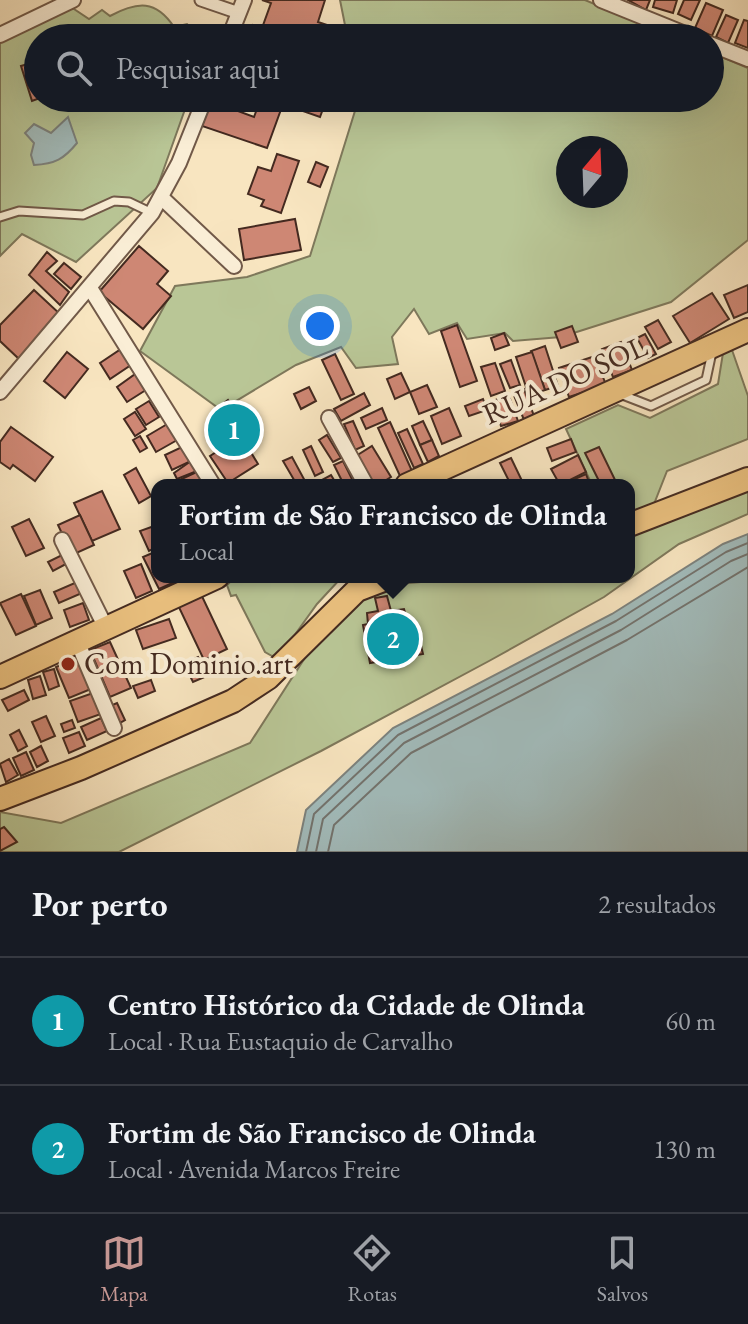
<!DOCTYPE html>
<html lang="pt">
<meta charset="utf-8">
<style>
body{margin:0;font-family:"EB Garamond",serif;background:#20242c;color:#f1f3f6}
.compass{position:absolute;left:556px;top:136px;width:72px;height:72px;border-radius:50%;background:#171b24;box-shadow:0 8px 32px #0002;rotate:19deg}
.you{position:absolute;left:320px;top:326px;width:28px;height:28px;margin:-20px;border:6px solid #fff;border-radius:50%;background:#1a73e8;box-shadow:0 0 0 12px #1a73e833}
.badge{display:grid;place-items:center;width:52px;height:52px;border-radius:50%;background:#c59692;color:#fff;font-size:26px;font-weight:700}
.pin{position:absolute;translate:-50% -50%;border:4px solid #fff;box-shadow:0 2px 8px #0006}
.popup{position:absolute;left:151px;top:479px;width:484px;height:104px;box-sizing:border-box;display:grid;place-content:center;border-radius:16px;background:#171b24;filter:drop-shadow(0 2px 6px #0005);font-size:26px;white-space:nowrap;color:#9ea1a6}
.popup b{font-size:30px;color:#f1f3f6}
.popup::after{content:'';position:absolute;left:50%;top:100%;margin-left:-16px;border:16px solid transparent;border-top-color:#171b24}
.list{margin:0;padding:0;list-style:none}
h2{display:flex;justify-content:space-between;align-items:center;height:104px;margin:0;padding:0 32px;font-size:34px}
h2 small{font-size:26px;font-weight:400;color:#9ea1a6}
.list li{display:grid;grid-template-columns:52px 1fr auto;gap:24px;align-items:center;box-sizing:border-box;height:128px;padding:0 32px;border-top:2px solid #363941}
.list b{display:block;font-size:30px;white-space:nowrap}
.list p{margin:0;font-size:26px;white-space:nowrap;color:#9ea1a6}
.list em{font-size:26px;font-style:normal;color:#9ea1a6}
.icon{flex:none;width:44px;height:44px;fill:none;stroke:currentColor;stroke-width:2;stroke-linecap:round;stroke-linejoin:round}
.map{position:relative;flex:none;width:748px;height:852px;overflow:hidden}
.search{position:absolute;background:#171b24;box-shadow:0 8px 32px #0002;left:24px;right:24px;top:24px;height:88px;display:flex;align-items:center;gap:20px;box-sizing:border-box;padding:0 28px;border-radius:44px;color:#9ea1a6;font-size:30px}
.sheet{height:360px;background:#171b24}
nav{display:flex;justify-content:space-around;align-items:center;box-sizing:border-box;height:112px;border-top:2px solid #363941;background:#171b24;font-size:22px;color:#9ea1a6}
nav a{display:grid;justify-items:center;gap:4px}
nav .on{color:#c59692}
.map>svg:first-child{display:block}
</style>
<div class="map">
<svg width="748" height="852" viewBox="0 0 748 852">
<rect width="100%" height="100%" fill="#f8e5c0"/>
<filter id="stains"><feTurbulence type="fractalNoise" baseFrequency=".0025" numOctaves="4"/><feColorMatrix values="0 0 0 0 .2 0 0 0 0 .09 0 0 0 0 .02 0 0 0 .5 -.17"/></filter>
<radialGradient id="worn" r=".72"><stop offset=".6" stop-color="#630" stop-opacity="0"/><stop offset="1" stop-color="#630" stop-opacity=".3"/></radialGradient>
<g fill="#b9c696" stroke="#7e785b" stroke-width="2" fill-rule="evenodd">
<polygon points="340,0 585,0 676,38 370,38 345,25"/>
<path d="M 68,5 L 89,19 L 102,10 L 110,16 C 138,1 156,0 174,27 L 187,24 L 201,38 L 38,38 L 38,98 L 189,98 L 157,188 L 76,262 L 22,234 L 0,256 L 0,38 Z"/>
<path d="M 710,52 L 748,68 L 748,240 L 671,302 L 561,337 L 513,341 L 505,333 L 467,339 L 457,323 L 429,334 L 414,309 L 392,337 L 398,364 L 356,368 L 341,347 L 296,365 L 221,410 L 140,351 L 175,286 L 247,277 L 310,256 L 359,98 L 710,98 ZM 568,148 L 616,148 L 616,196 L 568,196 Z"/>
<polygon points="732,350 748,396 748,439 667,471 654,504 629,515 629,485 592,485 566,429 618,405 650,418 718,384 723,353"/>
<polygon points="748,489 748,514 679,544 604,597 489,661 321,751 119,852 0,852 0,812 61,823 250,743 319,636 365,595 398,584 478,577 629,577 629,536"/>
<polygon points="235,577 342,577 317,604 281,654 272,656 265,652 236,595 231,596 227,585"/>
</g>
<g fill="#a2bcbc" stroke="#7c827e" stroke-width="2">
<path d="M 68,117 L 77,143 C 64,159 55,164 34,165 L 31,155 L 34,143 L 25,133 L 34,124 L 51,133 Z"/>
<polygon points="748,534 748,852 297,852 306,810 393,728 612,614 723,544"/>
</g>
<g fill="none" stroke-linecap="round" stroke-linejoin="round">
<g stroke="#73736e" stroke-width="2">
<polyline points="306,852 314,814 398,735 616,621 726,552 748,543"/>
<polyline points="316,852 323,819 404,743 621,630 731,561 748,554"/>
<polyline points="328,852 334,825 411,753 627,640 748,567"/>
</g>
</g>
<g fill="#ce8774" stroke="#442a20" stroke-width="2">
<polygon points="262,0 325,0 318,22 366,38 248,38 253,25 262,28 271,3"/>
<polygon points="628,0 650,0 646,10"/>
<polygon points="655,0 677,0 673,13 653,7"/>
<polygon points="684,0 700,0 691,20 678,14"/>
<polygon points="706,3 723,10 712,36 695,28"/>
<polygon points="726,15 738,20 728,43 716,37"/>
<polygon points="744,20 748,21 748,48 735,43"/>
<polygon points="38,61 40,98 32,101 21,66"/>
<polygon points="212,98 240,98 235,110 254,117 261,98 327,98 320,117 283,104 267,148 202,126"/>
<polygon points="277,154 299,161 281,213 261,206 264,200 248,194 258,167 271,171"/>
<polygon points="316,162 328,167 320,187 308,182"/>
<polygon points="295,219 301,250 244,260 239,229"/>
<polygon points="139,246 168,271 157,284 171,296 143,329 99,292"/>
<polygon points="47,252 57,261 46,271 69,292 60,305 29,275"/>
<polygon points="64,263 81,277 71,289 54,274"/>
<polygon points="748,285 748,312 734,318 724,295"/>
<polygon points="34,290 61,315 19,359 0,341 0,325"/>
<polygon points="712,293 729,319 690,343 673,316"/>
<polygon points="658,320 671,342 658,349 645,327"/>
<polygon points="457,325 477,381 460,387 441,331"/>
<polygon points="572,326 578,342 561,348 555,332"/>
<polygon points="504,333 509,345 495,350 491,338"/>
<polygon points="645,334 656,354 648,358 637,338"/>
<polygon points="621,342 632,370 613,377 602,349"/>
<polygon points="545,346 558,386 545,390 531,351"/>
<polygon points="124,347 134,363 110,379 100,363"/>
<polygon points="67,352 88,369 65,398 44,381"/>
<polygon points="532,352 545,390 529,396 516,357"/>
<polygon points="335,354 354,394 341,400 322,360"/>
<polygon points="595,356 606,385 569,397 559,368"/>
<polygon points="511,360 520,385 510,388 500,364"/>
<polygon points="495,363 505,391 491,396 481,367"/>
<polygon points="138,372 149,388 127,402 117,387"/>
<polygon points="401,373 410,392 395,399 387,379"/>
<polygon points="427,385 437,407 419,414 410,392"/>
<polygon points="309,387 316,401 301,409 294,394"/>
<polygon points="524,389 534,416 524,420 513,393"/>
<polygon points="364,393 370,405 341,421 334,409"/>
<polygon points="509,396 518,421 501,426 492,401"/>
<polygon points="483,399 487,410 469,416 465,406"/>
<polygon points="228,400 236,411 223,420 215,410"/>
<polygon points="149,401 159,417 146,425 136,409"/>
<polygon points="382,408 387,420 366,429 361,418"/>
<polygon points="449,408 461,436 442,444 431,416"/>
<polygon points="135,412 146,429 135,436 124,419"/>
<polygon points="353,421 364,446 355,450 344,424"/>
<polygon points="423,421 432,440 420,445 412,426"/>
<polygon points="390,422 412,471 400,476 378,428"/>
<polygon points="169,423 179,439 156,452 147,436"/>
<polygon points="11,427 53,457 35,481 13,465 10,469 0,462 0,442"/>
<polygon points="407,429 423,464 414,468 398,433"/>
<polygon points="327,435 341,458 333,462 319,440"/>
<polygon points="140,436 147,448 140,452 133,440"/>
<polygon points="241,436 258,464 228,483 210,456"/>
<polygon points="571,439 576,452 552,461 547,448"/>
<polygon points="432,440 439,456 428,462 420,445"/>
<polygon points="184,446 191,461 172,470 165,455"/>
<polygon points="311,446 323,472 315,476 303,450"/>
<polygon points="372,446 391,477 378,485 374,485 356,456"/>
<polygon points="599,447 617,484 616,485 601,485 585,453"/>
<polygon points="578,455 586,472 560,485 551,469"/>
<polygon points="292,457 305,481 297,485 283,461"/>
<polygon points="511,458 524,485 511,485 500,463"/>
<polygon points="191,461 197,471 177,479 174,473"/>
<polygon points="343,461 355,485 344,485 334,465"/>
<polygon points="136,468 151,496 139,503 124,475"/>
<polygon points="201,470 208,485 177,485 175,482"/>
<polygon points="586,474 590,485 561,485"/>
<polygon points="331,475 337,485 320,485 318,482"/>
<polygon points="102,491 120,529 92,541 74,503"/>
<polygon points="80,515 94,545 72,555 58,525"/>
<polygon points="29,519 44,548 26,556 12,527"/>
<polygon points="157,525 157,547 149,551 140,531"/>
<polygon points="157,551 157,577 175,577 177,581 159,589 143,557"/>
<polygon points="62,555 66,564 53,571 48,562"/>
<polygon points="141,564 152,591 136,598 124,571"/>
<polygon points="77,582 82,593 59,603 54,592"/>
<polygon points="40,590 52,618 36,625 24,596"/>
<polygon points="199,590 227,649 204,660 176,601"/>
<polygon points="21,594 36,626 16,635 0,603"/>
<polygon points="387,596 391,611 404,609 408,622 415,621 423,654 370,663 363,625 368,624 367,613 378,611 375,598"/>
<polygon points="83,603 89,620 70,627 64,610"/>
<polygon points="169,619 176,638 143,649 136,630"/>
<polygon points="110,642 131,688 110,697 90,650"/>
<polygon points="198,657 207,676 193,682 184,664"/>
<polygon points="77,658 91,689 69,698 56,667"/>
<polygon points="54,669 59,686 49,690 43,672"/>
<polygon points="40,676 46,695 33,699 28,680"/>
<polygon points="151,680 155,691 138,698 133,686"/>
<polygon points="24,690 29,700 8,711 2,700"/>
<polygon points="93,693 101,714 78,722 70,701"/>
<polygon points="117,703 125,720 118,724 110,706"/>
<polygon points="46,716 55,736 41,742 32,722"/>
<polygon points="101,718 107,731 87,740 81,727"/>
<polygon points="72,720 75,728 64,732 61,724"/>
<polygon points="19,730 27,746 18,751 10,735"/>
<polygon points="79,732 85,746 69,753 63,738"/>
<polygon points="41,746 48,761 37,767 30,752"/>
<polygon points="26,752 34,770 21,776 13,758"/>
<polygon points="9,759 18,775 6,782 0,764"/>
<polygon points="4,827 17,842 0,851 0,829"/>
</g>
<g fill="none" stroke-linecap="round" stroke-linejoin="round">
<g stroke="#715948" stroke-width="11">
<g id="service">
<polyline points="0,217 19,211 83,215 114,201 129,202 152,213"/>
<polyline points="620,394 651,406 706,380 712,352"/>
</g>
</g>
<g stroke="#715948" stroke-width="15">
<polyline id="pedestrian" points="201,0 239,13"/>
</g>
<g stroke="#715948" stroke-width="18">
<g id="minor">
<polyline points="601,0 695,38"/>
<polyline points="0,35 73,0"/>
<polyline points="229,38 244,0"/>
<polyline points="710,44 748,59"/>
<polyline points="162,198 234,266"/>
<polyline points="90,288 213,485"/>
<polyline points="0,392 152,213 179,163 205,98"/>
<polyline points="329,418 366,485"/>
<polyline points="62,540 106,628"/>
<polyline points="77,641 114,728"/>
</g>
</g>
<g stroke="#442a20" stroke-width="26">
<g id="primary">
<polyline points="407,485 748,330"/>
<polyline points="629,525 748,479"/>
<polyline points="0,677 217,577"/>
<polyline points="0,799 81,768 233,701 268,678 357,590 391,577"/>
</g>
</g>
<use href="#service" stroke="#faeed6" stroke-width="7"/>
<use href="#pedestrian" stroke="#faeed6" stroke-width="11"/>
<use href="#minor" stroke="#faeed6" stroke-width="14"/>
<use href="#primary" stroke="#ecc280" stroke-width="22"/>
</g>
<circle fill="#8f2418" stroke="#faeed6" stroke-width="3" cx="68" cy="664" r="8"/>
<g text-anchor="middle" stroke-width="8" stroke-linejoin="round" paint-order="stroke">
<g font-size="30" fill="#442a20" stroke="#faeed6">
<text transform="translate(565 380) rotate(-24)" y="10">RUA DO SOL</text>
</g>
<g font-size="30" fill="#442a20" stroke="#faeed6" text-anchor="start">
<text x="84" y="674">Com Dominio.art</text>
</g>
</g>
<rect width="100%" height="100%" filter="url(#stains)"/>
<rect width="100%" height="100%" fill="url(#worn)"/>
</svg>
<svg class="compass" viewBox="-18 -18 36 36"><path d="M0-13l5 13h-10z" fill="#e53935"/><path d="M0 13l5-13h-10z" fill="#9ea1a6"/></svg>
<div class="you"></div>
<div class="pin badge" style="left:234px;top:430px;background:#0f9aa8">1</div>
<div class="pin badge" style="left:393px;top:639px;background:#0f9aa8">2</div>
<div class="popup"><b>Fortim de São Francisco de Olinda</b>Local</div>
<div class="search"><svg class="icon" aria-label="search" viewBox="0 0 24 24"><circle cx="10" cy="10" r="6"/><path d="M15 15l6 6"/></svg>Pesquisar aqui</div>
</div>
<section class="sheet">
<h2>Por perto<small>2 resultados</small></h2>
<ul class="list">
<li><span class="badge" style="background:#0f9aa8">1</span><div><b>Centro Histórico da Cidade de Olinda</b><p>Local · Rua Eustaquio de Carvalho</p></div><em>60 m</em></li>
<li><span class="badge" style="background:#0f9aa8">2</span><div><b>Fortim de São Francisco de Olinda</b><p>Local · Avenida Marcos Freire</p></div><em>130 m</em></li>
</ul>
</section>
<nav>
<a class="on"><svg class="icon" aria-label="map" viewBox="0 0 24 24"><path d="M3 6l6-2 6 2 6-2v14l-6 2-6-2-6 2zM9 4v14M15 6v14"/></svg>Mapa</a>
<a><svg class="icon" aria-label="directions" viewBox="0 0 24 24"><path d="M12 3l9 9-9 9-9-9zM9 14v-3h6M13 9l2 2-2 2"/></svg>Rotas</a>
<a><svg class="icon" aria-label="saved" viewBox="0 0 24 24"><path d="M7 4h10v16l-5-4-5 4z"/></svg>Salvos</a>
</nav>
